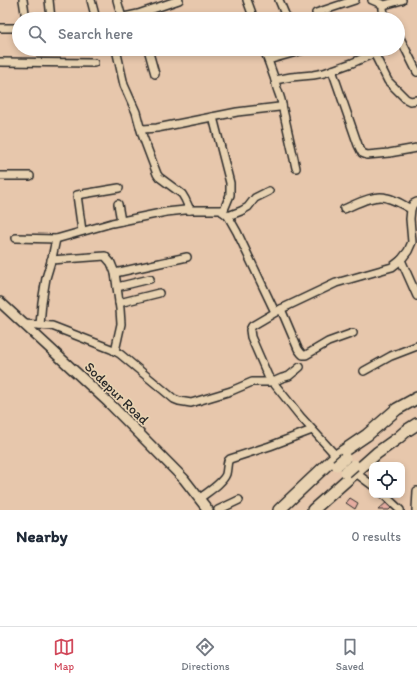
<!DOCTYPE html>
<style>
body{margin:0;font-family:Itim,sans-serif;background:#f6f6f7;color:#1f2937}
.controls{position:absolute;right:12px;bottom:12px;display:grid;overflow:hidden;border-radius:8px;box-shadow:0 2px 6px #0003}
.controls button{width:36px;height:36px;display:grid;place-items:center;padding:0;border:0;border-bottom:1px solid #e0e1e3;background:#fff;color:#1f2937;font:20px sans-serif}
.list{margin:0;padding:0;list-style:none}
h2{display:flex;justify-content:space-between;align-items:center;height:52px;margin:0;padding:0 16px;font-size:17px}
h2 small{font-size:13px;font-weight:400;color:#747a83}
.icon{flex:none;width:22px;height:22px;fill:none;stroke:currentColor;stroke-width:2;stroke-linecap:round;stroke-linejoin:round}
.map{position:relative;flex:none;width:417px;height:510px;overflow:hidden}
.search{position:absolute;background:#fff;box-shadow:0 2px 6px #0003;left:12px;right:12px;top:12px;height:44px;display:flex;align-items:center;gap:10px;box-sizing:border-box;padding:0 14px;border-radius:22px;color:#747a83;font-size:15px}
.sheet{height:116px;background:#fff}
nav{display:flex;justify-content:space-around;align-items:center;box-sizing:border-box;height:56px;border-top:1px solid #e0e1e3;background:#fff;font-size:11px;color:#747a83}
nav a{display:grid;justify-items:center;gap:2px}
nav .on{color:#d1495b}
.map>svg:first-child{display:block}
</style>
<div class="map">
<svg width="417" height="510" viewBox="0 0 417 510">
<rect width="100%" height="100%" fill="#e7c7ac"/>
<filter id="ink" filterUnits="userSpaceOnUse"><feTurbulence type="fractalNoise" baseFrequency=".025" numOctaves="2"/><feDisplacementMap in="SourceGraphic" scale="8" xChannelSelector="R" yChannelSelector="G"/><feConvolveMatrix kernelMatrix="1 2 1 2 8 2 1 2 1" color-interpolation-filters="sRGB"/></filter>
<g filter="url(#ink)">
<g fill="#e6aca0" stroke="#2b2b2b">
<polygon points="350,498 358,503 355,509 346,503"/>
<polygon points="388,501 393,506 389,510 378,510"/>
</g>
<g fill="none" stroke-linecap="round" stroke-linejoin="round">
<g stroke="#2b2b2b" stroke-width="10">
<g id="minor">
<polyline points="23,0 26,19"/>
<polyline points="49,0 51,19"/>
<polyline points="91,0 96,19"/>
<polyline points="117,0 122,18"/>
<polyline points="247,0 254,19"/>
<polyline points="279,0 287,19"/>
<polyline points="372,0 384,5"/>
<polyline points="316,13 355,0"/>
<polyline points="115,19 138,14 179,0"/>
<path d="M 388,19 C 385,15 381,10 384,5 L 402,0"/>
<polyline points="0,28 19,28"/>
<polyline points="398,34 417,72"/>
<path d="M 116,49 L 124,85 L 136,112 L 140,127 L 143,129 L 157,128 L 237,112 L 279,107 L 282,105 C 281,96 276,89 275,80 L 291,77 L 313,75 L 324,73 L 352,63 L 384,49"/>
<polyline points="148,49 155,74"/>
<polyline points="264,49 275,80"/>
<polyline points="374,53 388,81 406,99 410,101 417,100"/>
<polyline points="268,60 307,49"/>
<polyline points="0,62 94,63"/>
<polyline points="332,70 358,145 362,153 367,155 389,153 417,148"/>
<polyline points="282,105 296,168"/>
<polyline points="213,117 230,183 230,195 223,212"/>
<polyline points="140,127 143,137 157,174 159,177 182,194 185,199 190,210"/>
<polyline points="0,176 30,176"/>
<polyline points="118,204 121,221"/>
<path d="M 344,209 C 356,204 374,194 387,198 C 396,200 403,205 411,209"/>
<polyline points="228,216 241,211 248,207 255,198 269,191"/>
<polyline points="82,231 77,195 119,188"/>
<polyline points="16,238 56,239"/>
<polyline points="51,260 105,256 111,263 115,273 120,309 121,324 115,351"/>
<polyline points="401,260 417,296"/>
<polyline points="115,273 187,257"/>
<polyline points="117,287 150,279"/>
<polyline points="119,303 159,293"/>
<polyline points="281,309 298,349 301,353 303,355 306,355 328,342 353,333"/>
<polyline points="24,324 52,326 111,349 120,354 174,399 179,401 191,403 231,391 252,382 273,382 282,378 289,376 300,367"/>
<polyline points="40,325 42,302 46,278 52,258 56,239 112,223 166,212 185,210 221,210 228,216 237,232 275,312"/>
<polyline points="364,371 391,356 417,346"/>
<polyline points="339,459 300,416 268,376 251,337 250,330 252,326 281,309 336,283 392,267 401,260 408,251 412,242 410,219 411,209 413,204 417,202"/>
<polyline points="353,471 372,485"/>
<polyline points="384,495 400,510"/>
<path d="M 199,499 C 206,493 223,483 226,474 C 227,470 227,465 228,461 L 230,459 L 270,446 L 312,430"/>
<polyline points="218,510 239,500"/>
<polyline points="416,510 417,491"/>
</g>
</g>
<g stroke="#2b2b2b" stroke-width="12">
<polyline id="major" points="0,302 108,402 184,479 208,510"/>
</g>
<g stroke="#2b2b2b" stroke-width="14">
<g id="highway">
<polyline points="279,510 336,456 367,435 397,409 417,398"/>
<polyline points="313,510 377,453 398,438 406,431 417,424"/>
</g>
</g>
<use href="#minor" stroke="#e8d2b1" stroke-width="7"/>
<use href="#major" stroke="#e8d2b1" stroke-width="9"/>
<use href="#highway" stroke="#e8d2b1" stroke-width="11"/>
<g stroke="#2b2b2b" stroke-width="14" stroke-linecap="butt">
<g id="highway-bridge">
<polyline points="337,465 345,458"/>
<polyline points="346,472 354,465"/>
</g>
</g>
<use href="#highway-bridge" stroke="#e8d2b1" stroke-width="11"/>
</g>
</g>
<g text-anchor="middle" stroke-width="3.5" stroke-linejoin="round" paint-order="stroke">
<g font-size="14" fill="#2b2b2b" stroke="#e8d2b1">
<text transform="translate(117 393) rotate(44)" y="5">Sodepur Road</text>
</g>
</g>
</svg>
<div class="controls">
<button><svg class="icon" aria-label="locate" viewBox="0 0 24 24"><circle cx="12" cy="12" r="6"/><path d="M12 2v4M12 18v4M2 12h4M18 12h4"/></svg></button>
</div>
<div class="search"><svg class="icon" aria-label="search" viewBox="0 0 24 24"><circle cx="10" cy="10" r="6"/><path d="M15 15l6 6"/></svg>Search here</div>
</div>
<section class="sheet">
<h2>Nearby<small>0 results</small></h2>
<ul class="list">
</ul>
</section>
<nav>
<a class="on"><svg class="icon" aria-label="map" viewBox="0 0 24 24"><path d="M3 6l6-2 6 2 6-2v14l-6 2-6-2-6 2zM9 4v14M15 6v14"/></svg>Map</a>
<a><svg class="icon" aria-label="directions" viewBox="0 0 24 24"><path d="M12 3l9 9-9 9-9-9zM9 14v-3h6M13 9l2 2-2 2"/></svg>Directions</a>
<a><svg class="icon" aria-label="saved" viewBox="0 0 24 24"><path d="M7 4h10v16l-5-4-5 4z"/></svg>Saved</a>
</nav>
